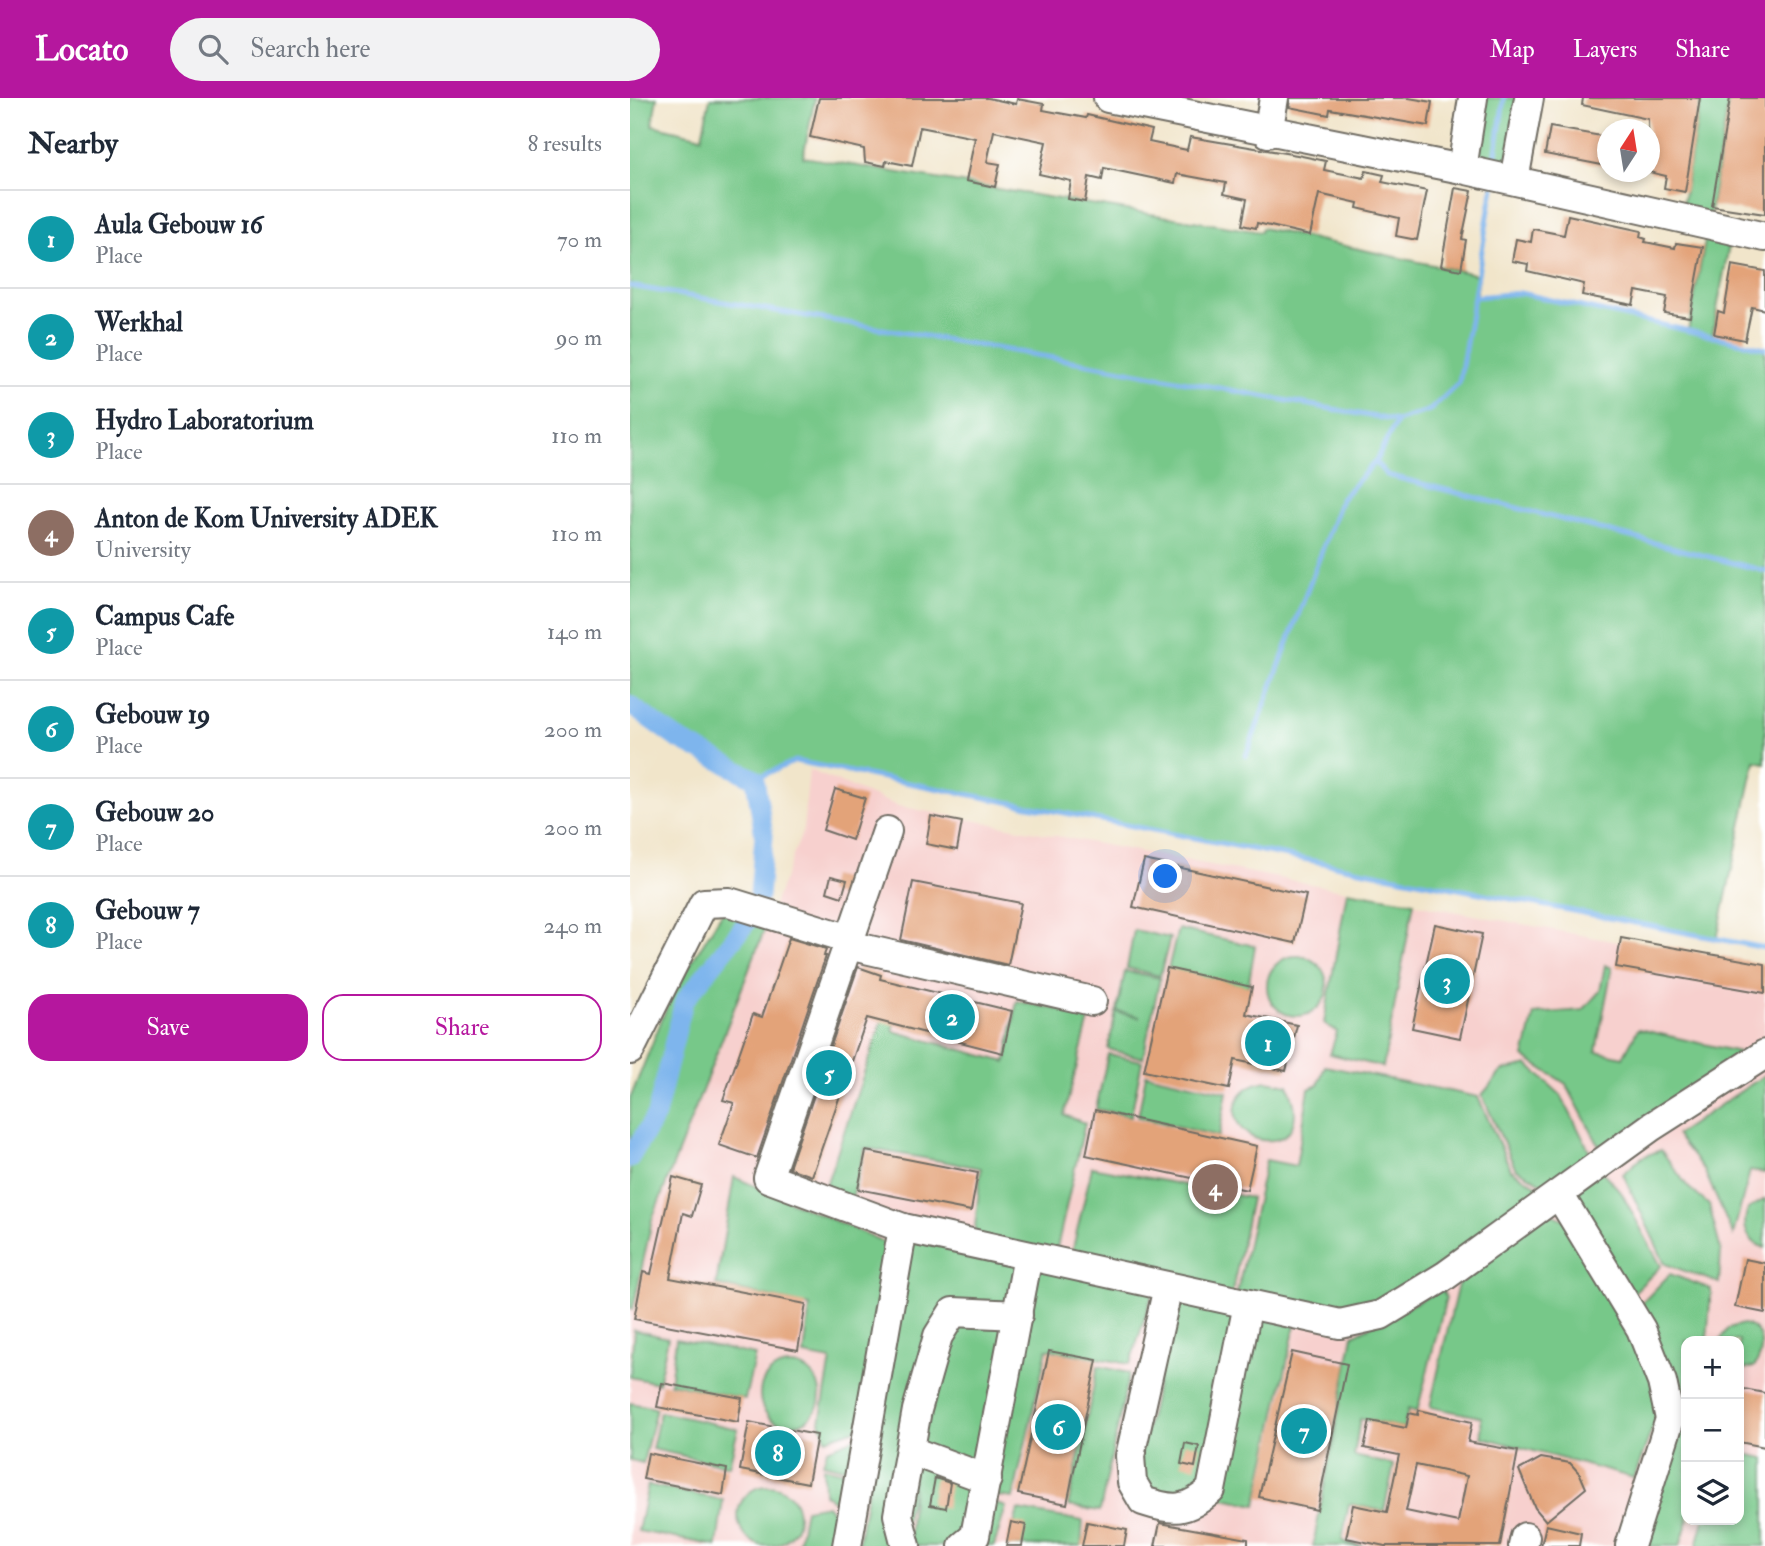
<!DOCTYPE html>
<meta charset="utf-8">
<style>
body{margin:0;font-family:"IM FELL Double Pica",serif;background:#f2f2f3;color:#1f2937}
.controls{position:absolute;right:21px;bottom:21px;display:grid;overflow:hidden;border-radius:14px;box-shadow:0 4px 10px #0003}
.controls button{width:63px;height:63px;display:grid;place-items:center;padding:0;border:0;border-bottom:2px solid #e0e1e3;background:#fff;color:#1f2937;font:35px sans-serif}
.compass{position:absolute;left:967px;top:21px;width:63px;height:63px;border-radius:50%;background:#fff;box-shadow:0 4px 10px #0003;rotate:12deg}
.you{position:absolute;left:536px;top:779px;width:24px;height:24px;margin:-18px;border:5px solid #fff;border-radius:50%;background:#1a73e8;box-shadow:0 0 0 10px #1a73e833}
.badge{display:grid;place-items:center;width:46px;height:46px;border-radius:50%;background:#b5179e;color:#fff;font-size:23px;font-weight:700}
.pin{position:absolute;translate:-50% -50%;border:4px solid #fff;box-shadow:0 2px 7px #0006}
.list{margin:0;padding:0;list-style:none}
h2{display:flex;justify-content:space-between;align-items:center;height:91px;margin:0;padding:0 28px;font-size:30px}
h2 small{font-size:23px;font-weight:400;color:#747a83}
.list li{display:grid;grid-template-columns:46px 1fr auto;gap:21px;align-items:center;box-sizing:border-box;height:98px;padding:0 28px;border-top:2px solid #e0e1e3}
.list b{display:block;font-size:26px;white-space:nowrap}
.list p{margin:0;font-size:23px;white-space:nowrap;color:#747a83}
.list em{font-size:23px;font-style:normal;color:#747a83}
.actions{display:flex;gap:14px;padding:21px 28px}
.actions a{flex:1;padding:16px 0;border:2px solid #b5179e;border-radius:21px;text-align:center;font-size:24px;color:#b5179e}
.actions .main{background:#b5179e;color:#fff}
.icon{flex:none;width:38px;height:38px;fill:none;stroke:currentColor;stroke-width:2;stroke-linecap:round;stroke-linejoin:round}
.map{position:relative;flex:none;width:1135px;height:1448px;overflow:hidden}
header{display:flex;align-items:center;gap:42px;box-sizing:border-box;height:98px;padding:0 35px;background:#b5179e;color:#fff}
header strong{font-size:33px}
nav{display:flex;gap:38px;margin-inline-start:auto;font-size:24px}
.search{width:490px;height:63px;background:#f2f2f3;display:flex;align-items:center;gap:18px;box-sizing:border-box;padding:0 24px;border-radius:38px;color:#747a83;font-size:26px}
main{display:flex}
aside{flex:1;background:#fff}
.map>svg:first-child{display:block}
</style>
<header>
<strong>Locato</strong>
<div class="search"><svg class="icon" aria-label="search" viewBox="0 0 24 24"><circle cx="10" cy="10" r="6"/><path d="M15 15l6 6"/></svg>Search here</div>
<nav><a>Map</a><a>Layers</a><a>Share</a></nav>
</header>
<main>
<aside>
<h2>Nearby<small>8 results</small></h2>
<ul class="list">
<li><span class="badge" style="background:#0f9aa8">1</span><div><b>Aula Gebouw 16</b><p>Place</p></div><em>70 m</em></li>
<li><span class="badge" style="background:#0f9aa8">2</span><div><b>Werkhal</b><p>Place</p></div><em>90 m</em></li>
<li><span class="badge" style="background:#0f9aa8">3</span><div><b>Hydro Laboratorium</b><p>Place</p></div><em>110 m</em></li>
<li><span class="badge" style="background:#8d6e63">4</span><div><b>Anton de Kom University ADEK</b><p>University</p></div><em>110 m</em></li>
<li><span class="badge" style="background:#0f9aa8">5</span><div><b>Campus Cafe</b><p>Place</p></div><em>140 m</em></li>
<li><span class="badge" style="background:#0f9aa8">6</span><div><b>Gebouw 19</b><p>Place</p></div><em>200 m</em></li>
<li><span class="badge" style="background:#0f9aa8">7</span><div><b>Gebouw 20</b><p>Place</p></div><em>200 m</em></li>
<li><span class="badge" style="background:#0f9aa8">8</span><div><b>Gebouw 7</b><p>Place</p></div><em>240 m</em></li>
</ul>
<div class="actions"><a class="main">Save</a><a>Share</a></div>
</aside>
<div class="map">
<svg width="1135" height="1448" viewBox="0 0 1135 1448">
<rect width="100%" height="100%" fill="#fff"/>
<filter id="ink" filterUnits="userSpaceOnUse"><feTurbulence type="fractalNoise" baseFrequency=".0143" numOctaves="2"/><feDisplacementMap in="SourceGraphic" scale="14" xChannelSelector="R" yChannelSelector="G"/><feConvolveMatrix kernelMatrix="1 2 1 2 8 2 1 2 1" color-interpolation-filters="sRGB"/></filter>
<filter id="wash" filterUnits="userSpaceOnUse"><feTurbulence type="fractalNoise" baseFrequency=".00686" numOctaves="4" result="noise"/><feDisplacementMap in="SourceGraphic" scale="28" xChannelSelector="R" yChannelSelector="G"/><feGaussianBlur stdDeviation="1.57" result="paint"/><feColorMatrix in="noise" values="0 0 0 0 0 0 0 0 0 0 0 0 0 0 0 0 0 1.4 0 .05"/><feComposite in="paint" operator="in"/></filter>
<g filter="url(#wash)">
<rect width="100%" height="100%" fill="#f1e5ca"/>
<path fill="#f7d0ce" fill-rule="evenodd" d="M 179,672 L 268,708 L 1135,872 L 1135,1448 L 0,1448 L 0,1210 L 3,1210 L 22,1122 L 173,732 ZM 1056,1243 L 1109,1243 L 1109,1422 L 1056,1422 Z"/>
<g fill="#77c889" stroke="#517a5a" stroke-width="2">
<polygon points="0,0 27,0 22,27 72,39 80,0 185,0 173,59 630,134 632,130 849,177 846,199 890,195 1058,233 1076,138 1100,142 1082,238 1135,250 1135,665 1125,663 1087,841 166,663 125,681 46,640 0,607"/>
<polygon points="849,0 895,0 880,67 851,70 841,54"/>
<polygon points="1071,0 1099,0 1080,116 1052,110"/>
<polygon points="717,793 784,804 753,969 700,956 707,934 694,925"/>
<polygon points="95,810 137,825 22,1122 3,1211 0,1210 0,1001 42,896"/>
<polygon points="548,831 625,848 618,889 538,871"/>
<polygon points="504,832 540,840 530,878 497,870"/>
<circle cx="667" cy="888" r="30"/>
<polygon points="975,867 982,870 966,953 993,959 1008,931 1109,954 974,1057 936,986 894,959 904,916 953,912 970,893"/>
<polygon points="495,873 530,880 513,960 478,951 486,914 510,919 487,913"/>
<polygon points="267,888 263,933 376,964 387,903 460,918 434,1017 455,1025 425,1159 344,1139 351,1070 235,1050 221,1104 194,1093 262,893"/>
<polygon points="478,956 512,963 501,1018 466,1011"/>
<polygon points="898,967 931,997 966,1066 928,1094 885,1070 852,997 872,973"/>
<polygon points="695,968 848,999 881,1072 925,1098 748,1215 710,1223 606,1200 636,1062 666,1068 679,991 688,987"/>
<polygon points="516,976 597,994 589,1038 508,1019"/>
<polygon points="1135,977 1135,1075 1120,1073 1103,1137 1074,1072 1046,1037"/>
<path d="M 637,983 L 658,987 C 691,1064 592,1052 607,1004 C 612,991 624,985 637,983 Z"/>
<polygon points="1031,1052 1058,1089 1079,1107 1091,1153 1089,1185 1035,1166 993,1076 1012,1059"/>
<polygon points="462,1069 621,1100 601,1200 439,1167"/>
<polygon points="970,1071 991,1094 1031,1168 995,1203 935,1099"/>
<polygon points="104,1079 261,1147 229,1330 196,1341 190,1324 201,1262 174,1257 180,1208 86,1187"/>
<path d="M 1135,1101 L 1135,1150 C 1117,1144 1111,1129 1118,1111 Z"/>
<polygon points="917,1114 936,1122 1009,1241 1029,1312 1004,1380 852,1339 851,1319 800,1309 828,1186"/>
<polygon points="282,1137 391,1163 381,1211 322,1209 270,1448 228,1448"/>
<polygon points="401,1167 523,1194 500,1266 417,1251 383,1400 358,1397"/>
<polygon points="1040,1176 1081,1191 1077,1243 1056,1243 1058,1422 1050,1448 1010,1448 1050,1326 1010,1207"/>
<polygon points="812,1191 816,1200 787,1314 778,1311 774,1330 730,1321 724,1358 764,1367 754,1413 719,1406 712,1443 733,1448 683,1448 723,1237"/>
<polygon points="547,1202 610,1218 571,1394 555,1404 511,1391 509,1363"/>
<polygon points="329,1218 383,1223 356,1376 288,1348"/>
<polygon points="621,1218 665,1228 626,1407 589,1399"/>
<path d="M 1113,1226 C 1135,1230 1135,1254 1124,1269 L 1109,1272 L 1109,1243 L 1090,1243 L 1098,1230 Z"/>
<polygon points="4,1232 38,1240 28,1285 0,1279"/>
<polygon points="46,1241 125,1257 115,1301 40,1285"/>
<circle cx="160" cy="1297" r="30"/>
<polygon points="468,1268 499,1275 470,1413 438,1408"/>
<polygon points="0,1305 26,1310 13,1365 0,1362"/>
<polygon points="30,1314 108,1331 99,1368 22,1351"/>
<polygon points="235,1336 228,1374 193,1365 197,1351"/>
<polygon points="1109,1355 1135,1360 1135,1448 1067,1448 1074,1422 1109,1422"/>
<polygon points="285,1359 350,1386 330,1448 289,1448 279,1444"/>
<polygon points="193,1369 228,1377 221,1415 194,1396"/>
<polygon points="18,1387 93,1402 87,1448 8,1433"/>
<circle cx="138" cy="1418" r="30"/>
<polygon points="353,1400 376,1409 364,1448 337,1448"/>
<polygon points="197,1407 210,1423 206,1448 168,1448 175,1411"/>
<polygon points="388,1412 453,1423 451,1448 378,1448"/>
</g>
<g fill="none" stroke-linecap="round" stroke-linejoin="round">
<g stroke="#7eb5ed" stroke-width="5">
<polyline points="865,62 874,0"/>
<polyline points="0,188 465,267 767,323 800,312 829,285 863,89"/>
<polyline points="846,199 890,195 1135,250"/>
<polyline points="767,323 745,364 757,377 1135,473"/>
<polyline points="616,658 711,401 745,364"/>
<polyline points="125,681 165,663 1135,850"/>
</g>
<g stroke="#7eb5ed" stroke-width="19">
<polyline points="0,607 46,640 125,681 134,738 129,798"/>
<polyline points="0,1060 26,1017 54,903 117,824"/>
</g>
</g>
<g id="blocks">
<g fill="#e3a379" fill-rule="evenodd">
<polygon points="189,0 358,0 386,6 387,1 414,6 413,12 456,20 457,17 522,32 519,44 557,52 560,39 667,57 696,63 694,72 734,80 736,73 754,77 752,84 797,93 787,142 766,138 769,120 727,110 728,105 689,96 680,137 627,125 626,130 612,127 617,101 594,96 596,85 547,76 545,85 474,70 472,82 459,79 455,104 438,101 441,83 409,76 416,44 364,33 357,64 370,66 365,89 336,83 345,40 290,29 282,68 256,63 255,68 235,64 234,51 180,39"/>
<polygon points="660,0 779,0 802,4 798,28 700,11 699,17 659,9"/>
<polygon points="953,0 1070,0 1055,94 1034,90 1036,78 1019,74 1018,21 952,7"/>
<polygon points="1100,0 1135,0 1135,116 1082,108"/>
<polygon points="920,29 977,39 977,68 915,56"/>
<polygon points="825,90 842,93 832,141 836,142 831,172 811,168"/>
<polygon points="938,117 1011,133 1010,139 1016,141 1015,144 1045,150 1046,145 1073,149 1060,219 1034,215 1037,199 1006,193 1003,207 952,197 954,186 897,173 898,166 882,163 886,141 901,144 903,131 934,137"/>
<polygon points="1102,167 1135,173 1135,212 1122,209 1115,242 1084,236 1088,213 1094,215"/>
<polygon points="205,691 235,700 222,742 193,732"/>
<polygon points="301,718 332,724 327,752 296,746"/>
<polygon points="514,762 676,797 665,845 503,809"/>
<polygon points="201,778 217,782 212,799 197,794"/>
<polygon points="283,784 391,805 378,867 271,842"/>
<polygon points="805,826 852,836 830,940 782,930"/>
<polygon points="159,840 196,851 194,858 196,858 127,1060 89,1047 104,1005 93,1002 123,916 132,919"/>
<polygon points="991,840 1135,866 1135,895 986,869"/>
<polygon points="228,869 251,877 250,881 382,913 373,955 237,920 182,1078 159,1070"/>
<polygon points="537,870 622,889 616,916 667,927 656,973 605,962 599,991 514,973"/>
<polygon points="465,1012 627,1048 617,1092 456,1057"/>
<polygon points="236,1053 348,1075 341,1113 228,1091"/>
<polygon points="43,1079 71,1087 62,1118 53,1115 40,1180 176,1206 168,1252 4,1221 13,1174 21,1176"/>
<polygon points="1115,1161 1135,1165 1135,1215 1105,1209"/>
<polygon points="419,1253 467,1262 437,1406 388,1396"/>
<polygon points="662,1254 717,1266 687,1412 629,1399"/>
<polygon points="32,1285 112,1300 108,1324 27,1309"/>
<polygon points="1109,1290 1135,1295 1135,1349 1109,1344"/>
<path d="M 789,1312 L 842,1324 L 838,1344 L 888,1353 L 870,1448 L 755,1448 L 716,1440 L 723,1407 L 757,1414 L 769,1357 L 734,1350 L 740,1323 L 776,1330 L 779,1315 L 788,1317 ZM 786,1367 L 837,1378 L 828,1424 L 776,1413 Z"/>
<polygon points="119,1324 187,1337 178,1385 110,1372"/>
<polygon points="555,1345 569,1348 565,1369 551,1366"/>
<polygon points="18,1355 97,1371 93,1397 13,1381"/>
<polygon points="911,1360 940,1365 950,1376 956,1390 916,1423 905,1410 889,1372"/>
<polygon points="305,1380 320,1385 316,1410 300,1407"/>
<polygon points="381,1424 396,1427 392,1448 376,1448"/>
<polygon points="457,1424 497,1432 494,1448 452,1448"/>
<polygon points="530,1425 618,1441 618,1448 525,1448"/>
<polygon points="916,1427 951,1435 949,1448 911,1448"/>
</g>
</g>
</g>
<g filter="url(#ink)">
<use href="#blocks" fill-opacity="0" stroke="#706c63" stroke-width="2"/>
<g fill="none" stroke-linecap="round" stroke-linejoin="round">
<g stroke="#706c63" stroke-width="32">
<g id="minor">
<polyline points="478,0 832,71 1135,139"/>
<polyline points="638,35 644,0"/>
<polyline points="832,71 843,0"/>
<polyline points="884,82 899,0"/>
<polyline points="218,847 462,903"/>
<polyline points="0,952 74,805 99,804 220,841"/>
<polyline points="930,1098 1011,1231 1032,1284 1040,1321 1000,1448"/>
<polyline points="273,1130 710,1226 751,1217 815,1178 1021,1029 1135,956"/>
<path d="M 538,1189 L 500,1358 L 502,1384 L 513,1403 C 544,1413 556,1414 581,1392 L 618,1206"/>
<polyline points="281,1353 357,1381"/>
<polyline points="217,1448 273,1130 138,1080 257,733"/>
<polyline points="276,1448 268,1417 287,1312 308,1238 323,1214 388,1217"/>
<polyline points="333,1448 345,1438 398,1158"/>
<polyline points="893,1448 895,1439"/>
</g>
</g>
<use href="#minor" stroke="#fff" stroke-width="28"/>
</g>
</g>
</svg>
<div class="controls">
<button>+</button>
<button>−</button>
<button><svg class="icon" aria-label="layers" viewBox="0 0 24 24"><path d="M12 4l9 5-9 5-9-5zM3 14l9 5 9-5"/></svg></button>
</div>
<svg class="compass" viewBox="-18 -18 36 36"><path d="M0-13l5 13h-10z" fill="#e53935"/><path d="M0 13l5-13h-10z" fill="#747a83"/></svg>
<div class="you"></div>
<div class="pin badge" style="left:638px;top:945px;background:#0f9aa8">1</div>
<div class="pin badge" style="left:322px;top:919px;background:#0f9aa8">2</div>
<div class="pin badge" style="left:817px;top:883px;background:#0f9aa8">3</div>
<div class="pin badge" style="left:585px;top:1089px;background:#8d6e63">4</div>
<div class="pin badge" style="left:199px;top:975px;background:#0f9aa8">5</div>
<div class="pin badge" style="left:428px;top:1329px;background:#0f9aa8">6</div>
<div class="pin badge" style="left:674px;top:1333px;background:#0f9aa8">7</div>
<div class="pin badge" style="left:148px;top:1355px;background:#0f9aa8">8</div>
</div>
</main>
